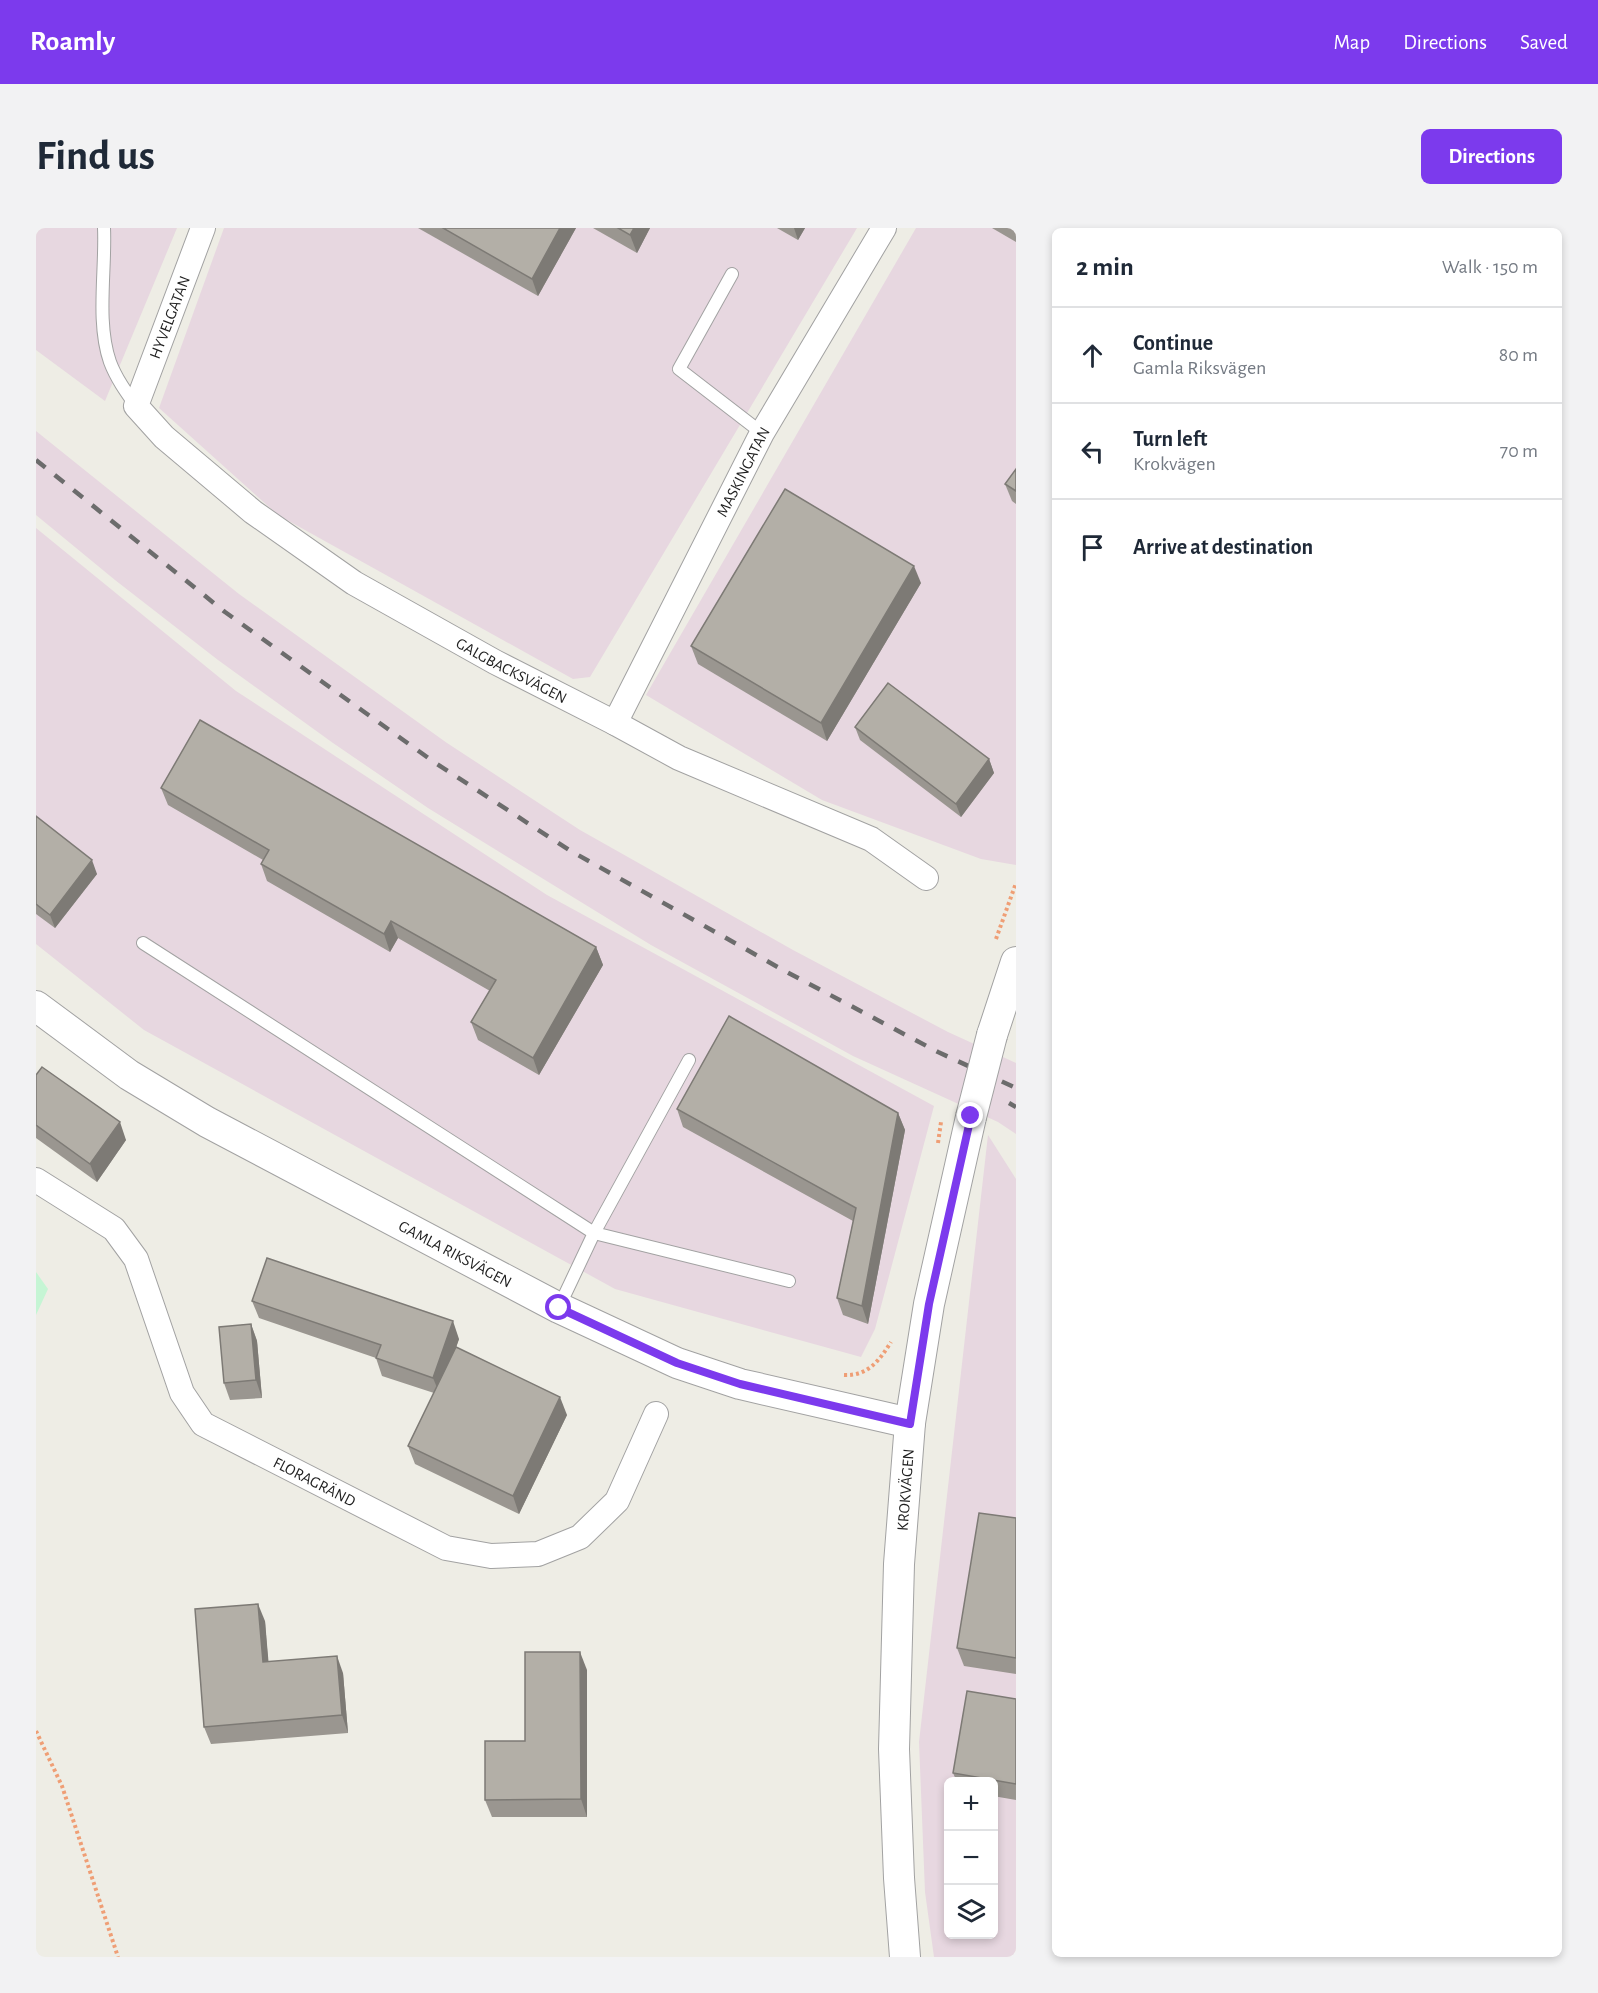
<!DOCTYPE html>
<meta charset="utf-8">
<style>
body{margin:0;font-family:"Alegreya Sans",sans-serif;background:#f2f2f3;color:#1f2937}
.controls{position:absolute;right:18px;bottom:18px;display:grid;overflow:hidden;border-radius:9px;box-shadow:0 3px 9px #0003}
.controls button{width:54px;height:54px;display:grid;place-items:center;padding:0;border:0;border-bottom:2px solid #e0e1e3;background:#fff;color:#1f2937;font:30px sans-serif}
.stop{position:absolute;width:18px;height:18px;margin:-14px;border:4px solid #7c3aed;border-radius:50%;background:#fff}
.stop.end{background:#7c3aed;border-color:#fff;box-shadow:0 2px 6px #0008}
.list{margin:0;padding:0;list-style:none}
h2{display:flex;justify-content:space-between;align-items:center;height:78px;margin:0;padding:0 24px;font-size:26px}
h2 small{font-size:20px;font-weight:400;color:#747a83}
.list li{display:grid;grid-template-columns:39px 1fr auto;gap:18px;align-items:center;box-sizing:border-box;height:96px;padding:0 24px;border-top:2px solid #e0e1e3}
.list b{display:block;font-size:22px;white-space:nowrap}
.list p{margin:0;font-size:20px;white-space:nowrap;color:#747a83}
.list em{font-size:20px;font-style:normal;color:#747a83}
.icon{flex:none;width:33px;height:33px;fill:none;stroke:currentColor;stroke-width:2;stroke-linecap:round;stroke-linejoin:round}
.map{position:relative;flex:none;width:980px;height:1729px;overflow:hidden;border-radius:9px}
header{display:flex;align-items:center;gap:36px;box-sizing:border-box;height:84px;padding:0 30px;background:#7c3aed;color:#fff}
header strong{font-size:28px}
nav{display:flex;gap:33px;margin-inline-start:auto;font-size:21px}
.intro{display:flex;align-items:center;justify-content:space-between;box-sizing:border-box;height:144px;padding:0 36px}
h1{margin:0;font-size:42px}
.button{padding:15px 27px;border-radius:9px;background:#7c3aed;color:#fff;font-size:21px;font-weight:700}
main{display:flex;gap:36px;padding:0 36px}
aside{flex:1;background:#fff;border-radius:9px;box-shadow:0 3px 9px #0003}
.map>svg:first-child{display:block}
</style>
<header>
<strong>Roamly</strong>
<nav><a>Map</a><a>Directions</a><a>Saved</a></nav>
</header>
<div class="intro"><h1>Find us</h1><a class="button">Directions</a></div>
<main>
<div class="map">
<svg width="980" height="1729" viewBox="0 0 980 1729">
<rect width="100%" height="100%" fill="#eeede5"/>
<g fill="#e7d7e0" fill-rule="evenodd">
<polygon points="0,0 141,0 69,173 0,122"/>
<polygon points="188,0 821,0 554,449 537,451 242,287 123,180"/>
<polygon points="880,0 980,0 980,637 945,631 786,572 610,467"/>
<polygon points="0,203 203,366 411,515 544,602 757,722 912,804 980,835 980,906 962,894 817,828 615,717 392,580 297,515 182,432 79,352 0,287"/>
<polygon points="0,300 200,463 511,667 898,878 839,1101 825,1129 579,1061 108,802 0,716"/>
<path d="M 952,907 L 980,951 L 980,1729 L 898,1729 L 889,1664 L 883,1514 ZM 912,1554 L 957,1554 L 957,1706 L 912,1706 Z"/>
</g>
<polygon fill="#c5f5d4" points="0,1044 12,1061 0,1087"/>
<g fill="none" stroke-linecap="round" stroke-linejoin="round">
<g stroke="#a2a2a2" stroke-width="14">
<g id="service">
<path d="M 68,0 C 70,42 60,94 74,134 C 80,150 90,164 100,178"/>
<polyline points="696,46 643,141 726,205"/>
<polyline points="107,715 558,1005 753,1053"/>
<polyline points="523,1079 558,1005 653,832"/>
</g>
</g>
<g stroke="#a2a2a2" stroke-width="26">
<g id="minor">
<path id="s1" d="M 167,0 L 100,178 L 128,209 L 217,284 L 318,355 L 459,434 L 579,495 L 643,530 L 835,611 L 890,650"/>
<path id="s2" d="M 579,495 L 726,205 L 848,0"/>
<path id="s3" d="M 0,952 L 78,1001 L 100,1031 L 146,1165 L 167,1196 L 410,1320 L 455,1328 L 502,1326 L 544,1309 L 581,1273 L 620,1186"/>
</g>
</g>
<g stroke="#a2a2a2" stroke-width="32">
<g id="tertiary">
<path id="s4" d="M 0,778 L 93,847 L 171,894 L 523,1080 L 641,1135 L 704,1156 L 874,1195"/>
<polyline points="956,807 980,734"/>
<path id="s5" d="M 869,1729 L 863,1650 L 858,1521 L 863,1336 L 874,1195 L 893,1076 L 935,889"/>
</g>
</g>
<g stroke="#ef9e75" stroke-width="4" stroke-dasharray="3 3" stroke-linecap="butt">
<polyline points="960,711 980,655"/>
<path d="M 808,1147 C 832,1148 843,1133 855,1114"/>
<polyline points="0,1503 26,1558 82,1729"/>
</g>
<use href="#service" stroke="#fff" stroke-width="12"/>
<use href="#minor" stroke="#fff" stroke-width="24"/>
<use href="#tertiary" stroke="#fff" stroke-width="30"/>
<g stroke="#6c6c6c" stroke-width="4.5" stroke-dasharray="12 12" stroke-linecap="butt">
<polyline points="0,232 189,384 398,534 533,622 747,742 902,824 980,860"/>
<polyline points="973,875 980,879"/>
</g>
<g stroke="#a2a2a2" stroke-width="32" stroke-linecap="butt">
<polyline id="tertiary-bridge" points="935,889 956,807"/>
</g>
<polyline stroke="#ef9e75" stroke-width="4" stroke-dasharray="3 3" stroke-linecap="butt" points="902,915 905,894"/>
<use href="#tertiary-bridge" stroke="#fff" stroke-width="30"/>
</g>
<g fill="#9a9690">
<polygon points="382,0 540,0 502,68"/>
<polygon points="557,0 614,0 601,25"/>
<polygon points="741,0 769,0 762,12"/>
<polygon points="956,0 980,0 980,14"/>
<polygon points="980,241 980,276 976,273 969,256"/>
<polygon points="885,355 791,513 662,436 655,418"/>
<polygon points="819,499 953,531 958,545 925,589 824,512"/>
<polygon points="125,560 560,719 567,737 503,847 442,812 435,794 454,763 362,710 354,724 231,653 225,636 227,632 132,577"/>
<polygon points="0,588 61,646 19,700 0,686"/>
<polygon points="0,847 90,912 61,954 0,910"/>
<polygon points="641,881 862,885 869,902 832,1096 807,1087 801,1070 817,993 647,899"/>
<polygon points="216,1073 423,1111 420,1119 531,1187 483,1286 379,1236 372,1218 398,1165 346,1148 340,1130 223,1090"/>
<polygon points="215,1096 221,1113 226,1170 194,1172 188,1155"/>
<polygon points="980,1290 980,1446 928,1438 921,1420"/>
<polygon points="229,1393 232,1433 307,1445 312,1505 175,1516 168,1499"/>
<polygon points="551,1442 551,1589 456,1589 449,1572 489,1513"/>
<polygon points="980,1471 980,1572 957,1568 957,1554 921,1554 917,1545"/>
</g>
<g fill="#7d7a75">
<polygon points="524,0 540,0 502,68 496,51"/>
<polygon points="598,0 614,0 601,25 594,7"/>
<polygon points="758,0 769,0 762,12"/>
<polygon points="878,338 885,355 791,513 785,495"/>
<polygon points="953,531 958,545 925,589 920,576"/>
<polygon points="56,632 61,646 19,700 14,687"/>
<polygon points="355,693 362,710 354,724 348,706"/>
<polygon points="560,719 567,737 503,847 497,830"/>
<polygon points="862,885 869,902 832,1096 826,1078"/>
<polygon points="84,894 90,912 61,954 54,936"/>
<polygon points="417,1093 423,1111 404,1167 397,1150"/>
<polygon points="215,1096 221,1113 226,1170 220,1152"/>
<polygon points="524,1169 531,1187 483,1286 477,1268"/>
<polygon points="222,1376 229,1393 234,1451 227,1434"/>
<polygon points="544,1424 551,1442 551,1589 545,1571"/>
<polygon points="301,1428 307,1445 312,1505 306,1487"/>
</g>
<g fill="#b3afa7" stroke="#7d7a75" stroke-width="1.5">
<polygon points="407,0 524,0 496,51"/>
<polygon points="582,0 598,0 594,7"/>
<polygon points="980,241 980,263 969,256"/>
<polygon points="749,261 878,338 785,495 655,418"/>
<polygon points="852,455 953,531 920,576 819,499"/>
<polygon points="164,492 560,719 497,830 435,794 460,752 355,693 348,706 225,636 233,622 125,560"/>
<polygon points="0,588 56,632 14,687 0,676"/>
<polygon points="693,788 862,885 826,1078 801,1070 820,980 641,881"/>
<polygon points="6,839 84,894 54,936 0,897 0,847"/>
<polygon points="231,1030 417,1093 397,1150 340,1130 345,1117 216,1073"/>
<polygon points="215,1096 220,1152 188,1155 183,1099"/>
<polygon points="420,1119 524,1169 477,1268 372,1218"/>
<polygon points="943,1285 980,1290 980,1430 921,1420"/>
<polygon points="222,1376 227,1434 301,1428 306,1487 168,1499 159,1381"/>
<polygon points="489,1424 544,1424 545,1571 449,1572 449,1513 489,1513"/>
<polygon points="931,1463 980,1471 980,1556 917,1545"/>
</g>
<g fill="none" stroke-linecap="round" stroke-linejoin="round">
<polyline stroke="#7c3aed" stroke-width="8" points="523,1080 641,1135 704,1156 874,1196 893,1076 935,888"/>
</g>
<g text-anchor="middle" stroke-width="5" stroke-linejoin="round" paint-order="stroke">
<g font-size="16" fill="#1e1e1e" stroke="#fff">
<text transform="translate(133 89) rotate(-69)" y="6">HYVELGATAN</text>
<text dy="6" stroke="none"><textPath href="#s2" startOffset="282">MASKINGATAN</textPath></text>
<text dy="6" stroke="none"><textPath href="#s1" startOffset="652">GALGBACKSVÄGEN</textPath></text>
<text dy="6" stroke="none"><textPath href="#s4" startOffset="488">GAMLA RIKSVÄGEN</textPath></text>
<text dy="6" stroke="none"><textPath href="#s3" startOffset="434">FLORAGRÄND</textPath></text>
<text dy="6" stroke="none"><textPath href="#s5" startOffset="468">KROKVÄGEN</textPath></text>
</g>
</g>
</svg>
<div class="controls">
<button>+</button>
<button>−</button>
<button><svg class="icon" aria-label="layers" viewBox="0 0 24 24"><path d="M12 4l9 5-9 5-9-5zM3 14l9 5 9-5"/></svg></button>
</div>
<div class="stop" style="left:523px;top:1080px"></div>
<div class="stop end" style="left:935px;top:888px"></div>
</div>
<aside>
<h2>2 min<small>Walk · 150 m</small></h2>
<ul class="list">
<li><svg class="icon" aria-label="ahead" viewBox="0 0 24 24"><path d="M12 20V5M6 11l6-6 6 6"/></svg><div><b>Continue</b><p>Gamla Riksvägen</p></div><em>80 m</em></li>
<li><svg class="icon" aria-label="left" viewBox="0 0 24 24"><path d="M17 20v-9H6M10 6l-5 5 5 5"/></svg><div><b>Turn left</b><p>Krokvägen</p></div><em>70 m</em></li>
<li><svg class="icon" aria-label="arrive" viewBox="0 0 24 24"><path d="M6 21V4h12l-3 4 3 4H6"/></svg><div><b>Arrive at destination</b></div></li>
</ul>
</aside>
</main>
